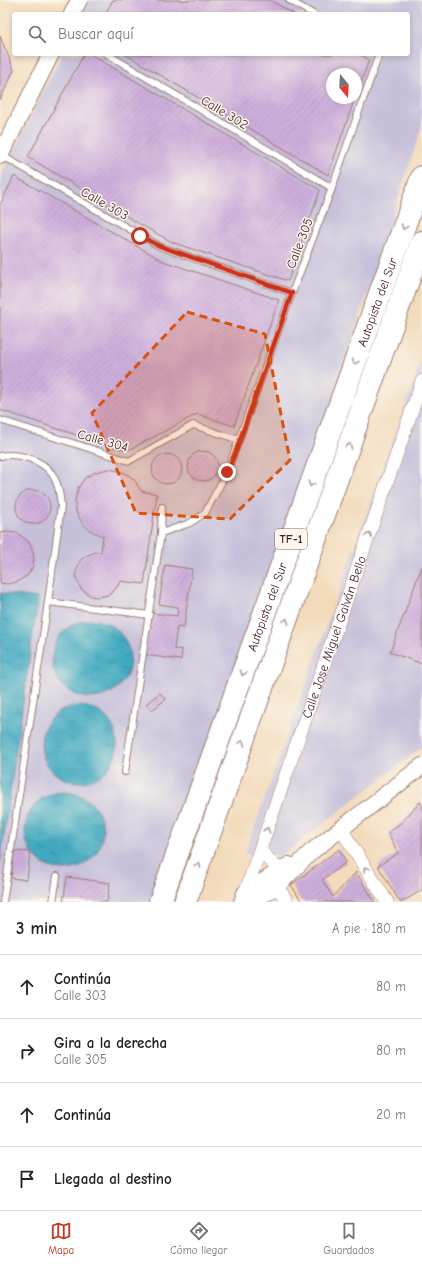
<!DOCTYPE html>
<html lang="es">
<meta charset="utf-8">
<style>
body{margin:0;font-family:"Comic Neue",sans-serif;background:#f2f2f2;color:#202124}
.compass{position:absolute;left:326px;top:68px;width:36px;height:36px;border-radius:50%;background:#fff;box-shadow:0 2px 6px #0003;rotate:162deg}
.stop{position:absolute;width:12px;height:12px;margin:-9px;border:3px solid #c8321e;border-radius:50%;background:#fff}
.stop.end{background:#c8321e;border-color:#fff;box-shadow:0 1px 4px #0008}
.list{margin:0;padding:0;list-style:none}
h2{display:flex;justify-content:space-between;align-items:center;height:52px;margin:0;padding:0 16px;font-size:17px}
h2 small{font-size:13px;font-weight:400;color:#757577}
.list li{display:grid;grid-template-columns:26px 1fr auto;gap:12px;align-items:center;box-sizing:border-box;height:64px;padding:0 16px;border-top:1px solid #e0e0e0}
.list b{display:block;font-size:15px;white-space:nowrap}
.list p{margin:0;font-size:13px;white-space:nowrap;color:#757577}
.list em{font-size:13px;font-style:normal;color:#757577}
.icon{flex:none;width:22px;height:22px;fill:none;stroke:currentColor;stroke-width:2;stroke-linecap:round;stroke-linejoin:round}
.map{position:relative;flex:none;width:422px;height:902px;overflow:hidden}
.search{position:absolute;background:#fff;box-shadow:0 2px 6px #0003;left:12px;right:12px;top:12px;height:44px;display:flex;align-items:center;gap:10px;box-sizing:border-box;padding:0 14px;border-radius:4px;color:#757577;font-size:15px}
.sheet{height:308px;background:#fff}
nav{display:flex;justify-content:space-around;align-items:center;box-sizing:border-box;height:56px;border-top:1px solid #e0e0e0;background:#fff;font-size:11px;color:#757577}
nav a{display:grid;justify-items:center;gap:2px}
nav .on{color:#c8321e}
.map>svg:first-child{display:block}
</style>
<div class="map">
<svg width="422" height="902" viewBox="0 0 422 902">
<defs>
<pattern id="water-ripples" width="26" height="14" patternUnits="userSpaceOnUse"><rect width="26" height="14" fill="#40a9c0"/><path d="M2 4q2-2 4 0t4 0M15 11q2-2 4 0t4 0" fill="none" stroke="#38899c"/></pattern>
<pattern id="building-hatch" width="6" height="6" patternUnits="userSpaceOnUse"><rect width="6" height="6" fill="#ceafdc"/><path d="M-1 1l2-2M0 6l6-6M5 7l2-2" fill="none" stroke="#b296bd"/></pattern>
</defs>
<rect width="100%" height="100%" fill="#fbf7ec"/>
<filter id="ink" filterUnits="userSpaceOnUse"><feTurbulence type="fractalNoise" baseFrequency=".025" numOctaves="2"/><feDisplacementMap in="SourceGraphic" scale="8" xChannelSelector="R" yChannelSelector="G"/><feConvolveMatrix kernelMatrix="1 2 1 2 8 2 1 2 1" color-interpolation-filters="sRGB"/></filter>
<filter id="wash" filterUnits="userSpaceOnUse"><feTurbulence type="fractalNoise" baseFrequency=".012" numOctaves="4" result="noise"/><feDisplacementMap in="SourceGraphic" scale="16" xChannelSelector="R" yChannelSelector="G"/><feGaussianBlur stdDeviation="0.9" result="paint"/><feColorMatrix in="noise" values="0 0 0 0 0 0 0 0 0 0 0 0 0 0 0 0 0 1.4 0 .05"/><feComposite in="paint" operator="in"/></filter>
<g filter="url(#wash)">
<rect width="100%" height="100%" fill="#f3daba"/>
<g fill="#c6c0da" fill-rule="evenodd">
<path d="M 90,0 L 422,0 L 422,126 L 329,411 L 152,902 L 0,902 L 0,178 L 62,54 L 408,54 L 408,14 L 83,14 ZM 332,74 L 356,74 L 356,98 L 332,98 Z"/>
<polygon points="422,360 422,747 280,857 245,854"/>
</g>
<g fill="url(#water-ripples)" stroke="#456476">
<polygon points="0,593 38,598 0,862"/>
<circle cx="91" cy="659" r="39"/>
<circle cx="79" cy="744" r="38"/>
<circle cx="64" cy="831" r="39"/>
</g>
<g id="blocks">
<g fill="url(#building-hatch)">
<polygon points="113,0 270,0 294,14 105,14"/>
<polygon points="0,36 14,70 0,100"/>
<polygon points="84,54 90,54 320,190 288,281 174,243 143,226 28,157"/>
<polygon points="125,54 360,54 369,60 356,96 356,74 332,74 332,98 355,98 328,175"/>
<polygon points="14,176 163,261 279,300 234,426 197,414 131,449 119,449 0,410 0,205"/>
<circle cx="203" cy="466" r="15"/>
<circle cx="167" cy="469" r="15"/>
<polygon points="108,469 120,471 130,476 135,481 141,491 157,494 144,584 120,581 117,587 109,595 97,597 91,596 81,589 76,578 76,572 80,561 84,557 95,552 101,552 103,536 91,531 82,523 76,512 75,500 78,488 85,478 96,472"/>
<circle cx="33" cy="507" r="17"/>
<polygon points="7,532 17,533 28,541 32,549 34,557 33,566 28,575 17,582 8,584 0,583 0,533"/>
<polygon points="165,565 192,569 184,628 177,627 174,649 182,650 181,660 145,655 151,613 177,616 178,607 159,604"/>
<polygon points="422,566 422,664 390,652"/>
<polygon points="160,693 166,699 151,711 146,704"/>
<polygon points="420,802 422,805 422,890 402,902 400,902 378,866 398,853 388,833 402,822"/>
<polygon points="339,849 346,862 322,880 333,897 356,872 375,902 302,902 291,885"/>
<polygon points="14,851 30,852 27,880 11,878"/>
<polygon points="67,877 110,883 107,902 63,902"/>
</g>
</g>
</g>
<g filter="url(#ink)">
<use href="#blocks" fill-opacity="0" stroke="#9e7c72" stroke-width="1"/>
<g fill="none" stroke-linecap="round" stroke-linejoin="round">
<g stroke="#9e7c72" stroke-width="8">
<g id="service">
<polyline points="289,0 313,14"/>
<polyline points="107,54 332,188"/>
<polyline points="1,155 159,246 292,293"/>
<polyline points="0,420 129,461 193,425 239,440"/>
<path d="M 0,456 C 8,454 17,455 25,457 C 52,464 59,480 61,506 L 48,602 L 3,902"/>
<polyline points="161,533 190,523 205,513 227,472 292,293 332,188 379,54"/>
<polyline points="48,602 149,615"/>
<polyline points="125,772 161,533 162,507"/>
<polyline points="53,902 57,876"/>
</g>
</g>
<g stroke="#9e7c72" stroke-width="14">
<g id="minor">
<polyline points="341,829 387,902"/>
<polyline points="260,850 276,867 283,868"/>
<polyline points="277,886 287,902"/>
<path id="s1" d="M 245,893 L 422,381"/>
</g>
</g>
<g stroke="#9e7c72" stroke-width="18">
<g id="tertiary">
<polyline points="72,14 79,0"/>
<polyline points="0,156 51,54"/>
<polyline points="242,902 245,893 289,865"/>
<polyline points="250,902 277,886 311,852 422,766"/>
</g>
</g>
<g stroke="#9e7c72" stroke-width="24">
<g id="motorway">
<path id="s2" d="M 160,902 L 422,177"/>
<polyline points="185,902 422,242"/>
</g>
</g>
<use href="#service" stroke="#fff" stroke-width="6"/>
<use href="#minor" stroke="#fff" stroke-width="13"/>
<use href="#tertiary" stroke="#fff" stroke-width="16"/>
<use href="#motorway" stroke="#fff" stroke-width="22"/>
</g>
<defs><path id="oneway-chevron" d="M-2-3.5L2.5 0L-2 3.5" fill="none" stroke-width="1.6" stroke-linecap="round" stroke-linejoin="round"/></defs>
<g stroke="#ae9aa0">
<use href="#oneway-chevron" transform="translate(404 227) rotate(110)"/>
<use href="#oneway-chevron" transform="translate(355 362) rotate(110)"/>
<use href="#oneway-chevron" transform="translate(349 446) rotate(-70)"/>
<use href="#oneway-chevron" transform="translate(311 484) rotate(110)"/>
<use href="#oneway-chevron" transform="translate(369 535) rotate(-71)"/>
<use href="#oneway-chevron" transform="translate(286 621) rotate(-70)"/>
<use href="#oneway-chevron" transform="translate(243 673) rotate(110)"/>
<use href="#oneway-chevron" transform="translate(242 743) rotate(-70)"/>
<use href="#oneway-chevron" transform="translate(267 830) rotate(-71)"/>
<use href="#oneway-chevron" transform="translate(198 865) rotate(-70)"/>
<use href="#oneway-chevron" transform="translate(366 869) rotate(-122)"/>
</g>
</g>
<g fill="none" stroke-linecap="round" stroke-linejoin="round" filter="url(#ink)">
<polyline stroke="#c8321e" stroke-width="5" points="140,236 160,246 292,293 236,451 227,472"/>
</g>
<path fill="#d8530f" fill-opacity="0.2" stroke="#d8530f" stroke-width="3" stroke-dasharray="8 5" stroke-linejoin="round" d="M 187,312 L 265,334 L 290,460 L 230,519 L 136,513 L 92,413 Z"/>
<g text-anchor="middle" stroke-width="3" stroke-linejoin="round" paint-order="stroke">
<rect fill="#fbf7ec" stroke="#7f6065" stroke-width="1" x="275" y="529" width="32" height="20" rx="3"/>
<g font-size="12" font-weight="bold" fill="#4a1f2b">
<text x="291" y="543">TF-1</text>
</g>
<g font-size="13" fill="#4a1f2b" stroke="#fbf7ec">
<text transform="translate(225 112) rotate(31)" y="5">Calle 302</text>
<text transform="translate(105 203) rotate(30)" y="5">Calle 303</text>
<text transform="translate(299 243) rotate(-69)" y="5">Calle 305</text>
<text dy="5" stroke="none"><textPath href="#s2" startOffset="638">Autopista del Sur</textPath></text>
<text transform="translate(103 440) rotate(16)" y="5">Calle 304</text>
<text dy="5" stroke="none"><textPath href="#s2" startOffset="314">Autopista del Sur</textPath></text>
<text dy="5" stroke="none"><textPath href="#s1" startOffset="271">Calle Jose Miguel Galván Bello</textPath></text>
</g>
</g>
</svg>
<svg class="compass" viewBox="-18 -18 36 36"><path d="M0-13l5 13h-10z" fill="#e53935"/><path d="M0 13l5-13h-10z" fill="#757577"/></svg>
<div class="stop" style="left:140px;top:236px"></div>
<div class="stop end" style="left:227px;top:472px"></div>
<div class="search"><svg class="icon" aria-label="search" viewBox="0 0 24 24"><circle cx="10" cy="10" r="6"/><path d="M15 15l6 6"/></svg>Buscar aquí</div>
</div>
<section class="sheet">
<h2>3 min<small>A pie · 180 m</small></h2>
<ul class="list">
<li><svg class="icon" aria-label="ahead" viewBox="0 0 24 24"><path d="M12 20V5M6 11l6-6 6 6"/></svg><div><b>Continúa</b><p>Calle 303</p></div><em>80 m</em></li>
<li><svg class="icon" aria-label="right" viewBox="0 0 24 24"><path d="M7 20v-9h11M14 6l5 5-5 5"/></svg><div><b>Gira a la derecha</b><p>Calle 305</p></div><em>80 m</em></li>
<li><svg class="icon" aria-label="ahead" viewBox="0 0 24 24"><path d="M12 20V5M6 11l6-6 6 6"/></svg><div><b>Continúa</b></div><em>20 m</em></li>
<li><svg class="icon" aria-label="arrive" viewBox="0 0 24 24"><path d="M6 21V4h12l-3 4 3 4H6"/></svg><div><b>Llegada al destino</b></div></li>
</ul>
</section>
<nav>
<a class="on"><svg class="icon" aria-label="map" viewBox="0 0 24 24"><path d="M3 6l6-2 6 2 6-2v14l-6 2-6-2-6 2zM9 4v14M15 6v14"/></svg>Mapa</a>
<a><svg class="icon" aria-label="directions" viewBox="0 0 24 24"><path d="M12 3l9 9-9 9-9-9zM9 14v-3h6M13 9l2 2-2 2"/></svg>Cómo llegar</a>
<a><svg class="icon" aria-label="saved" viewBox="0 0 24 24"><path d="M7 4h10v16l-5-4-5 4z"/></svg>Guardados</a>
</nav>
